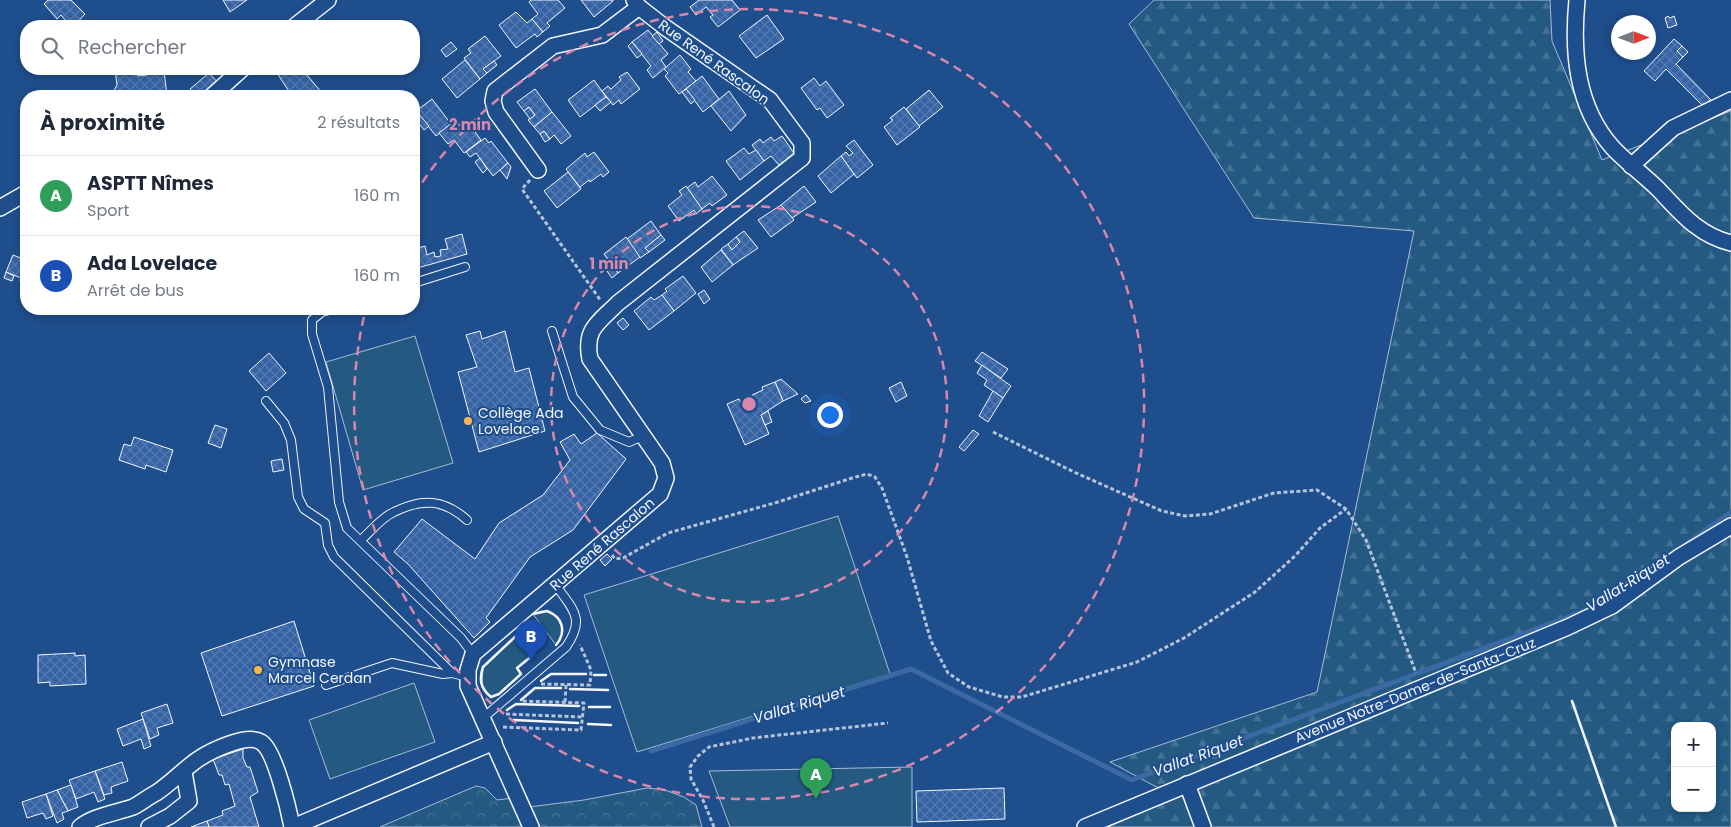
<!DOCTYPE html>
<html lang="fr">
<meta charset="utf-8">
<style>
body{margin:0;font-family:Poppins,sans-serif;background:#f6f6f7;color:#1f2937}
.controls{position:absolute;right:15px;bottom:15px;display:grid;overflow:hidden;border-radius:10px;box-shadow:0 2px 8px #0003}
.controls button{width:45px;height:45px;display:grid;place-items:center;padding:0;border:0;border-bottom:1px solid #e0e1e3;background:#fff;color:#1f2937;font:25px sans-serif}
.compass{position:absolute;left:1611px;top:15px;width:45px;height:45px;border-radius:50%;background:#fff;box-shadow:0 2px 8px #0003;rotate:90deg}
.you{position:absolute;left:829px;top:414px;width:18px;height:18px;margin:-12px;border:4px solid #fff;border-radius:50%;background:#1a73e8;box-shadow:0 0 0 8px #1a73e833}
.badge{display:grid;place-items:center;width:32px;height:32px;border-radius:50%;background:#846941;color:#fff;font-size:16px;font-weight:700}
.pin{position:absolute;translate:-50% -41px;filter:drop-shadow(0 1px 2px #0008)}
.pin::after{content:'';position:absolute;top:26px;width:18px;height:15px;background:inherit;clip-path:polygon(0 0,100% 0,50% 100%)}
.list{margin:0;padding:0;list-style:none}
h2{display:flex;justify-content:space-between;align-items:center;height:65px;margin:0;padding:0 20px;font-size:21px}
h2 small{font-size:16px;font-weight:400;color:#747a83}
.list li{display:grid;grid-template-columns:32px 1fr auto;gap:15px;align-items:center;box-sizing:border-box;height:80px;padding:0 20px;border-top:1px solid #e0e1e3}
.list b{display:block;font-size:19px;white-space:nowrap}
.list p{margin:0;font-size:16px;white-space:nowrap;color:#747a83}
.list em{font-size:16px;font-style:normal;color:#747a83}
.icon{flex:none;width:28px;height:28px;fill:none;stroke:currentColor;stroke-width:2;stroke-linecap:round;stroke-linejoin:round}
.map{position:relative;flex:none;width:1731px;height:827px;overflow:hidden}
.search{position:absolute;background:#fff;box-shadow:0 2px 8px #0003;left:20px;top:20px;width:400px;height:55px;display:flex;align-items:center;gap:12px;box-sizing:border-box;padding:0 18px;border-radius:20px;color:#747a83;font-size:19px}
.panel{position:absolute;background:#fff;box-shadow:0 2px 8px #0003;left:20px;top:90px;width:400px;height:225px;border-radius:20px}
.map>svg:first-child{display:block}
</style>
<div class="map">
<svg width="1731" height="827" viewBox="0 0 1731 827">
<defs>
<pattern id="forest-firs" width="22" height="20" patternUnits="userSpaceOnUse" patternTransform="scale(1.25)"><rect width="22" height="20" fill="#245a82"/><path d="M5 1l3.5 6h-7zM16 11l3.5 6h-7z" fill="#447295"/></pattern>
<pattern id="park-crowns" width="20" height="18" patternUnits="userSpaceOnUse" patternTransform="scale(1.25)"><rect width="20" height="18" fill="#245a82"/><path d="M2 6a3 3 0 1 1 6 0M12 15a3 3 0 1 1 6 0" fill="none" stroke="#447295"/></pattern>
<pattern id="building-cross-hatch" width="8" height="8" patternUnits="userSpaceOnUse" patternTransform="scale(1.25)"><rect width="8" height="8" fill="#3563a3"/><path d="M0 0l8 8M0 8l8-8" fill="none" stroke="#537ab1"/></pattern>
</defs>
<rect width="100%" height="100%" fill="#1f4e8c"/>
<g fill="#245a82" stroke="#a8bbd7">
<polygon points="415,336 453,463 363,490 326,362"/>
<polygon points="838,516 890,674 637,752 584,595"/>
<path d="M 541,611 C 560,611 569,630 556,645 L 533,614 Z"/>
<polygon points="517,635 533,655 517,668 521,674 499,694 491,697 482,687 483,667"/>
<polygon points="414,683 435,742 330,779 309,720"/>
<polygon points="912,767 912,827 730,827 709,771"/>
</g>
<path fill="url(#forest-firs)" stroke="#a8bbd7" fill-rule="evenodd" d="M 1154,0 L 1550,0 L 1552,41 L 1602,160 L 1731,111 L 1731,827 L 1108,827 L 1175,797 L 1110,762 L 1317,692 L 1414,231 L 1254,218 L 1129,24 ZM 1675,726 L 1712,726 L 1712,808 L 1675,808 Z"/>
<polygon fill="url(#park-crowns)" stroke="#a8bbd7" points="476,786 485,788 497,800 513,798 529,807 584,800 647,788 665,790 684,797 696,805 702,827 380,827"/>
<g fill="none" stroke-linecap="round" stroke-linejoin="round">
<g stroke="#3b69a3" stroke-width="5">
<polyline points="1685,545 1731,512"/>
<polyline points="651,751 911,669 1132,780 1587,610 1639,577"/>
</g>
</g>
<g fill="url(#building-cross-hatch)" stroke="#f2f6ff">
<polygon points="48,0 71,0 85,14 74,26 70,26 61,15 57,19 44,4"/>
<polygon points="223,0 247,0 230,12"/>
<polygon points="531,0 558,0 565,8 547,23 550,26 543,32 532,19 538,14 529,2"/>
<polygon points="581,0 613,0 613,1 594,17"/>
<polygon points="699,0 732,0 740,10 718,27 710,17 713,15 706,7 696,15 690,7"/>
<polygon points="516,12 527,23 532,19 543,32 537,37 535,34 516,48 499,25"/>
<polygon points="767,15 784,39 756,58 739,36"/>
<polygon points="1668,16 1670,18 1674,16 1677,25 1668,28 1665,18"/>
<polygon points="648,30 668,54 661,60 666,67 653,78 647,70 651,66 632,42"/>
<polygon points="657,32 663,41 659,44 652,36"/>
<polygon points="485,36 501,56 483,69 487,73 480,79 464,58 471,53 468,49"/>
<polygon points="1674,39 1682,46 1677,51 1683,57 1676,64 1711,100 1702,105 1666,69 1655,81 1644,71"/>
<polygon points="451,42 457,49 446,57 441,50"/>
<polygon points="632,42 642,54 637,58 628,46"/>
<polygon points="1682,46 1688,52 1683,57 1677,51"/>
<polygon points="680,55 691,69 688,72 696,81 679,94 665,76 668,73 664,69"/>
<polygon points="465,60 480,79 457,98 442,79"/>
<polygon points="494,61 497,65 487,73 483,69"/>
<polygon points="115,69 137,69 138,76 147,75 147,71 164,70 167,96 158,96 157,91 149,91 149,96 111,96 117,85"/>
<polygon points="282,69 302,69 322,93 318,96 292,96 277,73"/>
<polygon points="627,72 640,89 621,104 619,100 613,105 602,91 608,86 611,89 621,80 619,77"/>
<polygon points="209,73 219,84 205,96 196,96 190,89"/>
<polygon points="702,76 719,99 703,112 686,89"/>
<polygon points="814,78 820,86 826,81 844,105 827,118 820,108 817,110 801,88"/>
<polygon points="594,80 606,97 580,117 568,100"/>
<polygon points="535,89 552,112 534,127 528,120 535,115 529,107 524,111 517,102"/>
<polygon points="686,89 695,100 691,104 682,92"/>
<polygon points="241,90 246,96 231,96"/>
<polygon points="929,90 943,107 919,126 906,109"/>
<polygon points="729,91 746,115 731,131 711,106"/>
<polygon points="606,97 611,102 600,111 595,105"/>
<polygon points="432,99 451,124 436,136 416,111"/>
<polygon points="529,107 535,115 530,119 524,111"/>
<polygon points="904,107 920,127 897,145 884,127 893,120 890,118"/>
<polygon points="416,111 429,126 424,130 414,117"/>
<polygon points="552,112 571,136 561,144 554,135 550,139 544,131 540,134 534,127"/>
<polygon points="456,120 460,126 467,121 481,140 464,153 454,140 448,144 439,133"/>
<polygon points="544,131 550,139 545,142 540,134"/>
<polygon points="782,136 794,153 779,165 771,156 764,161 752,145 760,139 763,143 771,137 774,141"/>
<polygon points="485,138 489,143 491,141 508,163 493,176 476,153 470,157 466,152"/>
<polygon points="854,140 873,165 857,178 841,156 846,152 849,156 853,153 846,146"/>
<polygon points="744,148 749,154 756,150 764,161 740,180 726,161"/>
<polygon points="594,152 609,172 603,177 601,174 590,182 589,180 580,187 566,169 585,153 587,157"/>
<polygon points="841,156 854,174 831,193 818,176"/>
<polygon points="480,158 487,169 483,173 475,162"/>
<polygon points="508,163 511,167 507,179 500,170"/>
<polygon points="568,172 581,189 557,208 544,191"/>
<polygon points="712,176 727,195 712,206 710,203 702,209 687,188 695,182 698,187"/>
<polygon points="686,186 702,209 696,214 694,210 679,221 668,206 682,195 679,191"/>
<polygon points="804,186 816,202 792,218 781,205"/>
<polygon points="781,205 794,220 771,237 758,220"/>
<polygon points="651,221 661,235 645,248 649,252 640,258 627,239"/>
<polygon points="744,231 758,248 733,265 721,249 728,244 732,250 740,242 736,237"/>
<polygon points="462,234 467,254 414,269 414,249 425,246 427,255 434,252 435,257 441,256 440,250 448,249 445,239"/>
<polygon points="661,235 665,240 649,252 645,248"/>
<polygon points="626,237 640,257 618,273 604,254"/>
<polygon points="736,237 740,242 732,250 728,244"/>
<polygon points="721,250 733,265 712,282 701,267"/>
<polygon points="13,255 26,260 26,284 20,281 21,278 6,272"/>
<polygon points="611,263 618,273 612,278 604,267"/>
<polygon points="6,272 14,276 12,281 4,278"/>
<polygon points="683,276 696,293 674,311 662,295 667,291 665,289"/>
<polygon points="704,290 710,299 704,304 698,294"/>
<polygon points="662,295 674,311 649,330 634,311 651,297 654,300"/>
<polygon points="623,318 629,325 623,330 617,323"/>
<polygon points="480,331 482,339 505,331 515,372 529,368 545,431 479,452 458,372 477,367 466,335"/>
<polygon points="982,352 1008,369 1001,378 975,361"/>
<polygon points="269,353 286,373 266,391 249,371"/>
<polygon points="982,365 1011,386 1003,398 984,385 987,380 977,373"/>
<polygon points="781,379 798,394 783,401 775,382"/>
<polygon points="775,382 783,401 761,415 769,434 745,445 727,404 739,399 742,405 753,400 752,395 763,390 762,387"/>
<polygon points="901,382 907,396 896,402 889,388"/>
<polygon points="993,391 1003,398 988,422 979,416"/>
<polygon points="806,395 811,401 805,403 801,399"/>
<polygon points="768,411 772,422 765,425 761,415"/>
<polygon points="215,425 227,429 221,448 208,443"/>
<polygon points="973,430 979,434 964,451 959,447"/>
<polygon points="597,433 626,459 573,530 530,557 486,618 490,622 474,638 408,564 394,552 422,519 475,559 499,523 543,495 570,460 560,442 574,434 581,444"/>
<polygon points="134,437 173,450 166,472 146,465 145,469 119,460 124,444 131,446"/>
<polygon points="282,459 284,470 273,472 271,461"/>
<polygon points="607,554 612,559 605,566 600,560"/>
<polygon points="294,621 314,686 222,716 201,653"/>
<polygon points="75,653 75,656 85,655 86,684 50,686 50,682 38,683 38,655"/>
<polygon points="167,704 173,723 157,728 159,735 150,739 141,713"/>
<polygon points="143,719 151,746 144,749 141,739 123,746 117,729"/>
<polygon points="243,749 243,758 247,767 250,767 258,792 250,797 259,827 209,827 207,821 223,815 222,811 235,806 229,784 225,785 222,775 219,775 213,759"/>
<polygon points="122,762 128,781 111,787 112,793 104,795 95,771"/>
<polygon points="95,771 105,799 98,802 94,792 76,799 69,780"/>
<polygon points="71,785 78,807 68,811 57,790"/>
<polygon points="1004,788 1005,819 917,822 916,791"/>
<polygon points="57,790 68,811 62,813 64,819 57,823 46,794"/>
<polygon points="46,794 53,816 46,819 43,813 27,818 22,802"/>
<polygon points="207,821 209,827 191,827"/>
</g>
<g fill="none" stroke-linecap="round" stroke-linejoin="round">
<g stroke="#f2f6ff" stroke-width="10">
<g id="service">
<polyline points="414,283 465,267"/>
<polyline points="333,309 322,312 312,320 312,334 328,387 339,502 347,528 461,638 473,654"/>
<polyline points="552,331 573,397 600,430 629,442 643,436"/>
<polyline points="266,401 284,423 291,440 298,497 304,509 325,523 328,545 334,557 452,673 468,677"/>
<path d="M 361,540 C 371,531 382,517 394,512 C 422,498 444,499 467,520"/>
<polyline points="326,685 392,663 443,674 452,673"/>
<path d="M 483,718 L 566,647 C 586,618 573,610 555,584"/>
</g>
</g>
<g stroke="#f2f6ff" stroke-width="18">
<g id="minor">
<path d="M 1577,0 C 1572,52 1576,107 1613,148 C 1627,163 1644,175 1658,189 C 1681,213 1698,235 1731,243"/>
<polyline points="295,26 328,0"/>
<polyline points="212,96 242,69"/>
<polyline points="1631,166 1673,128 1731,100"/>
<polyline points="538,170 496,112 493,101 495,91 553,46 602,35 639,7"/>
<polyline points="0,208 26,193"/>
<polyline points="1187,784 1203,827"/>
<path d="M 80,827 C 93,816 116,813 133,807 C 141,803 148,797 156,793 C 171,783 183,770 197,760 C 210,751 247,733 261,742 C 275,750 289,811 292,827"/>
<polyline points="149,827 170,816 189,801 184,772"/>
<polyline points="293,827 494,742"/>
<path d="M 531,827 L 468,686 L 468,670 L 473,654 L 660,494 L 666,478 L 662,463 L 590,359 C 584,329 598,323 618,303 L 802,158 L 802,143 L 770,100 L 666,28 L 639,7 L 634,0"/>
<polyline points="1085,827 1568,627 1612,606 1679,557 1731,526"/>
</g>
</g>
<g stroke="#b3c4dc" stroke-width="3" stroke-dasharray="4 2.5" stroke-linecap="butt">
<polyline points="530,180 522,189 601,301"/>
<polyline points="993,432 1076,473 1162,511 1185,516 1210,514 1274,493 1317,490 1346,509 1366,540 1416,673"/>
<polyline points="612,555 615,559 623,558 668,533 778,502 852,478 867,474 875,477 882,488 907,557 931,641 948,673 969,687 1003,697 1022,697 1137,662 1184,638 1255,592 1295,556 1320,528 1346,509"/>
<polyline points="541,684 590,685 591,670 580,645"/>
<polyline points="565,702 566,685"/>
<polyline points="506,714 583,717"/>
<polyline points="503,727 581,730 584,703 521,701"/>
<polyline points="714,827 703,800 691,779 690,767 698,756 709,747 753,738 888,723"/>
</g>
<use href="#service" stroke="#1f4e8c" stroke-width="8"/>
<use href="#minor" stroke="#1f4e8c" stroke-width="15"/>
<g stroke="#f2f6ff" stroke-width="2.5">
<path d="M 533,614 L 547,611 C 563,617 567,632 556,645"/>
<path d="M 517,635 L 483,667 C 479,679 480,688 491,697 L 499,694 L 521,674 L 517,668 L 533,655"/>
<polyline points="594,675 606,675"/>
<polyline points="541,681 551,674 586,674"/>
<polyline points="570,689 608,690"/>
<polyline points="521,700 535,688 561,688"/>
<polyline points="1572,701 1616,827"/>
<polyline points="589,707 610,707"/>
<polyline points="507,710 516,704 579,706"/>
<polyline points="514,720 578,723"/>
<polyline points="588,724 611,725"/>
</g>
</g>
<g fill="none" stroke="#da87ad" stroke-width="2.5" stroke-dasharray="9 6">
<circle cx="749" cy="404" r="198"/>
<path d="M414 195A395 395 0 1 1 365 312"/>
</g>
<g fill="#ffb74d" stroke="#1f4e8c" stroke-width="2">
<circle cx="468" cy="421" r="5"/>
<circle cx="258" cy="670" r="5"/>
</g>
<g text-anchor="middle" stroke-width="4" stroke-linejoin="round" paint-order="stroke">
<g font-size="14" fill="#f2f6ff" stroke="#1f4e8c">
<text transform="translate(714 62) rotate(36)" y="5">Rue René Rascalon</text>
<text transform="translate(602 544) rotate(-41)" y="5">Rue René Rascalon</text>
<text transform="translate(1415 690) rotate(-22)" y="5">Avenue Notre-Dame-de-Santa-Cruz</text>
</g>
<g font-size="14" fill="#f2f6ff" stroke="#1f4e8c" text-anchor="start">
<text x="478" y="418">Collège Ada<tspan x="478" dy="16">Lovelace</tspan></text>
<text x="268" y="667">Gymnase<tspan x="268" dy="16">Marcel Cerdan</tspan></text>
</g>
<g font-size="15" font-style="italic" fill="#f2f6ff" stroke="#1f4e8c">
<text transform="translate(1628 583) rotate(-32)" y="5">Vallat Riquet</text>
<text transform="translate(799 705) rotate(-17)" y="5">Vallat Riquet</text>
<text transform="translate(1198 756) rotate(-20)" y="5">Vallat Riquet</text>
</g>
</g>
<circle cx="749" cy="404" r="8" fill="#da87ad" stroke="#1f4e8c" stroke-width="2.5"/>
<g font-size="15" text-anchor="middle" font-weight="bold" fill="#da87ad" stroke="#1f4e8c" stroke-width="4" stroke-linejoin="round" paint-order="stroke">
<text x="470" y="130">2 min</text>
<text x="609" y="269">1 min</text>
</g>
</svg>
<div class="controls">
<button>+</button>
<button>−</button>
</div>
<svg class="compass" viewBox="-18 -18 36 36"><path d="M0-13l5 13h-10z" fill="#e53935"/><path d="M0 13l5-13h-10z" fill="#747a83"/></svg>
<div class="you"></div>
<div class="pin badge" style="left:816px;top:799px;background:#2e9e5b">A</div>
<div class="pin badge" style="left:531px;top:661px;background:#1a4fb4">B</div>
<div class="search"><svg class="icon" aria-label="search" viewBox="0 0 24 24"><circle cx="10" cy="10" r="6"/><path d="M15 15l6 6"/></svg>Rechercher</div>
<section class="panel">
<h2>À proximité<small>2 résultats</small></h2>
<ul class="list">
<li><span class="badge" style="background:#2e9e5b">A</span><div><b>ASPTT Nîmes</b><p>Sport</p></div><em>160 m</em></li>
<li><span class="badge" style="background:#1a4fb4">B</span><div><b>Ada Lovelace</b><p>Arrêt de bus</p></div><em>160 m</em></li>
</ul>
</section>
</div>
